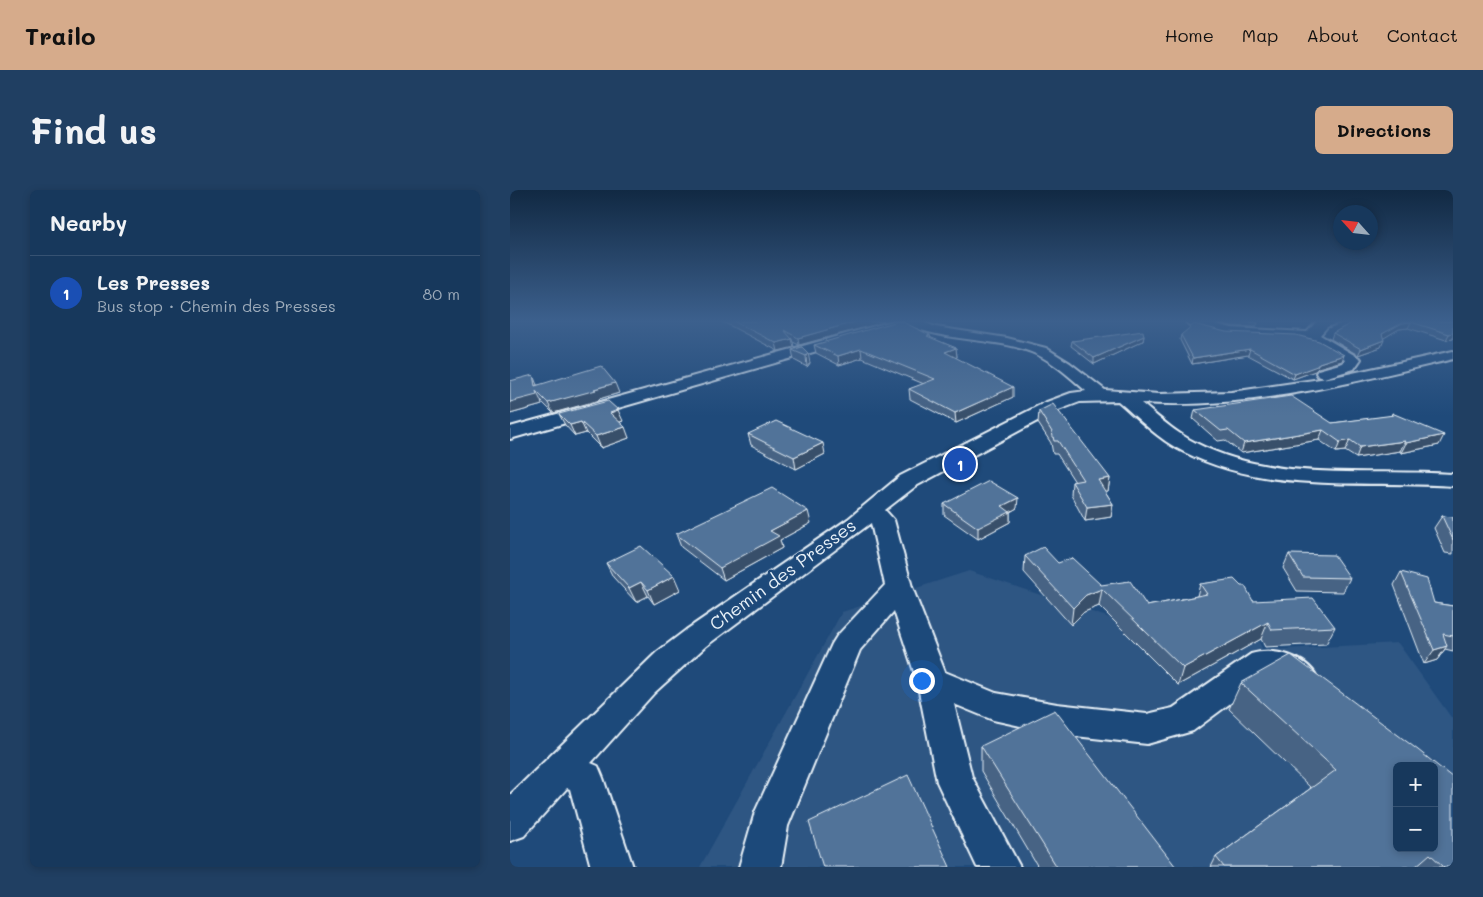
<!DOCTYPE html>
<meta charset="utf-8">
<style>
body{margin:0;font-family:Mali,sans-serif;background:#203f62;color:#f1f3f6}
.controls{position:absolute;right:15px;bottom:15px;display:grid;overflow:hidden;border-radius:8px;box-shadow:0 2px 8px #0003}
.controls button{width:45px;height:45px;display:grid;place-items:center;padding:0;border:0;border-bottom:1px solid #365272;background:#17385c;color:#f1f3f6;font:25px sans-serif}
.compass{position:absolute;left:823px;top:15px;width:45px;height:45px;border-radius:50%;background:#17385c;box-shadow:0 2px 8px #0003;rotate:297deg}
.you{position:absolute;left:411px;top:490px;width:18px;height:18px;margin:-12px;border:4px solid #fff;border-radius:50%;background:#1a73e8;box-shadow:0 0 0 8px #1a73e833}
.badge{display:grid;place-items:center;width:32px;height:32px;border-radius:50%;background:#d6ab8b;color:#fff;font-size:16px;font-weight:700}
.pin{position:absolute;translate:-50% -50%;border:2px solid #fff;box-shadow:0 1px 5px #0006}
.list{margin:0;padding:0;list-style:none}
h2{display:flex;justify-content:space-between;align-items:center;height:65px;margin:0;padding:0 20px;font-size:21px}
h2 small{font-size:16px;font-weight:400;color:#9eacbb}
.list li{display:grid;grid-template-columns:32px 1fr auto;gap:15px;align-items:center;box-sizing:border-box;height:75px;padding:0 20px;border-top:1px solid #365272}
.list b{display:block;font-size:19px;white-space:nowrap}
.list p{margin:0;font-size:16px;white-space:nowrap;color:#9eacbb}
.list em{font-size:16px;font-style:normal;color:#9eacbb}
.map{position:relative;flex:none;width:943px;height:677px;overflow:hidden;border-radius:8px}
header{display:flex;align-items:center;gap:30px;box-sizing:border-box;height:70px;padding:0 25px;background:#d6ab8b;color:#111}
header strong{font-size:24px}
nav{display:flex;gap:28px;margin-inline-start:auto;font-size:18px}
.intro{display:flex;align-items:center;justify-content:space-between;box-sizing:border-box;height:120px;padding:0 30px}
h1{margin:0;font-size:35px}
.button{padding:12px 22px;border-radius:8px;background:#d6ab8b;color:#111;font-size:18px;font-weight:700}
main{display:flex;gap:30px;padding:0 30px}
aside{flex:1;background:#17385c;border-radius:8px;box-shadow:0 2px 8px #0003}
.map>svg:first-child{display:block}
</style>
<header>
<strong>Trailo</strong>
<nav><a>Home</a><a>Map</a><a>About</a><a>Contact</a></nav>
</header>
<div class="intro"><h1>Find us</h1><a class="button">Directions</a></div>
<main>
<aside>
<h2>Nearby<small></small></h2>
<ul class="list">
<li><span class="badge" style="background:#1a4fb4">1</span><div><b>Les Presses</b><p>Bus stop · Chemin des Presses</p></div><em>80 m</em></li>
</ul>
</aside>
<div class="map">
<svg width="943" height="677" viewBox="0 0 943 677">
<rect width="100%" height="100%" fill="#1f4a7a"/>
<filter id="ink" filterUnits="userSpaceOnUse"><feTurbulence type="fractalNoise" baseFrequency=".02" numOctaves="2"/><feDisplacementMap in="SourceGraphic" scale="10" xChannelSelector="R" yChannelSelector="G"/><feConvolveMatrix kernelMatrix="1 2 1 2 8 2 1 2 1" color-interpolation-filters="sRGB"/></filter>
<g filter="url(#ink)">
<path fill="#2e5683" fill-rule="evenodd" d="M 459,381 L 606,430 L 727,409 L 753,460 L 888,453 L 943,530 L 943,677 L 190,677 L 332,422 ZM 887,576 L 924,576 L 924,658 L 887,658 Z"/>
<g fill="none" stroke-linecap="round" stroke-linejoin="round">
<g stroke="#e8f1f8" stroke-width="4">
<g id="street">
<path d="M 383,131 L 411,131 L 426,137 L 497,148 L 536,158 L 560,173 L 595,200 L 649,204 L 721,202 L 824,187 L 943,161 L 943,169 C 841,193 736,220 631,213 C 648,227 666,243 686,253 C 764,293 859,278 943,284 L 943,296 C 853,290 757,304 674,262 C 649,250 629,229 608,211 L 570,212 L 546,221 L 406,296 L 375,320 L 384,330 L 402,397 L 435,482 L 486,503 L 547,514 L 637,524 L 663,518 L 741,464 C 763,457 796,466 807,487 L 802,496 C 782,503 775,490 757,486 L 683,541 L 637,554 L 547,544 L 483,530 L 444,514 L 462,587 L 510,677 L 467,677 L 427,592 L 407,491 L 384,421 L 350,460 L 278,636 L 271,677 L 229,677 L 245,622 L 322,454 L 327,446 L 375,395 L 361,333 L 196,456 L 144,503 L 81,573 L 88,576 L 93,588 L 123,677 L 81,677 L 60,599 L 57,598 L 14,646 L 0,651 L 0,605 L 147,462 L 176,440 L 338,329 L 390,286 L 534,213 L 561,203 L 576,201 C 561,188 545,173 526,164 C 489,147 439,153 398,135 L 0,249 L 0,237 Z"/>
<path d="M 675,131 L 693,131 L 722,138 L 797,142 L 807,131 L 832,131 L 817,137 L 810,145 L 851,169 L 844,179 L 814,188 L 808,186 L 806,183 L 808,180 L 833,173 L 835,170 C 823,163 811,154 798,150 C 768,142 696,155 675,131 Z"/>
</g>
</g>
<use href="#street" fill="#1f4a7a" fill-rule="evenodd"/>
</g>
<g fill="#466384" stroke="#e8f1f8">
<polygon points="211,131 374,131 289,155 283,152 284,157 268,161"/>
<polygon points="702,131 744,131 748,133 746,137 722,136"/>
<polygon points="845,131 943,131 943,149 936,150 898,138 889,139 873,148 871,157 848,165 821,149 823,143"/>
<polygon points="420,145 421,148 446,158 447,167 445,167 503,207 446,233 400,209 399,199 414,194 352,168 329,175 306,163 304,155"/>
<polygon points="671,145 832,171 808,178 805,181 783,189 738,165 682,174 670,150"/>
<polygon points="634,146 633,151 584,174 561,156 562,151"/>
<polygon points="292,157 300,173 297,177 284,170 282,160"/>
<polygon points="0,191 27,195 109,203 89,209 90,210 43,223 31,211 32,215 0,224"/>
<polygon points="685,220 822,233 881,226 882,223 929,255 891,263 890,261 846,268 835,261 826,262 809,250 731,263 715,250 708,251 683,229"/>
<polygon points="529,221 600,288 598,301 595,301 603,314 601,327 575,331 561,305 562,292 565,292 547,264 543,264 541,253 528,233"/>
<polygon points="49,224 113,231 110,232 119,248 91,258 76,243 65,246 55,235"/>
<polygon points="238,244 315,264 286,279 241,255"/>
<polygon points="434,314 507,318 500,322 500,332 468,349 434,325"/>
<polygon points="932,326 943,327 943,364 935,363 924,338"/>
<polygon points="301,333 270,350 272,358 214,390 171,357 166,344"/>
<polygon points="779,364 840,388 833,402 787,401 773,378"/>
<polygon points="515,366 548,373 591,395 637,416 687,406 690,394 825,437 816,454 755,457 751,449 668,495 589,416 574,422 561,435 514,382"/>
<polygon points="96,373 170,400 144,414 138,406 126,412 103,387"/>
<polygon points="891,382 924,413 943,416 943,461 935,459 927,470 914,474 884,395"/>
<polygon points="731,493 943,677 701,677 706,667 801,598 719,519"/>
<polygon points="471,556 666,677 528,677 471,581"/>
</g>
<g fill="#39506b" stroke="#e8f1f8">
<polygon points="348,131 374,132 289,155 288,148"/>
<polygon points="901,132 898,138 889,139 869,151 872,144 892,133"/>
<polygon points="943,143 943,149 936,150 939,144"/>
<polygon points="634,146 633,151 584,174 584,168"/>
<polygon points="282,149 284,157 268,161 266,153"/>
<polygon points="874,150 871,157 848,165 851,159"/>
<polygon points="446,158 447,167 435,171 435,162"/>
<polygon points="351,159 352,168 329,175 328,166"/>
<polygon points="740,159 738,165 682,174 683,168"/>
<polygon points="298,163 300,173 297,177 296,166"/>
<polygon points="834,165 832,171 808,178 805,181 783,189 785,184 809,173"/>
<polygon points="23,185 27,195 25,196"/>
<polygon points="105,193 109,203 89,209 90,210 43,223 38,213"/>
<polygon points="503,197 503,207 446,233 445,223"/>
<polygon points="26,201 31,211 32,215 0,224 0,212"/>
<polygon points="108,220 113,231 104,234 100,223"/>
<polygon points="71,232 76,243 65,246 60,235"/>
<polygon points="115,237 119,248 91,258 86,246"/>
<polygon points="813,240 809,250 731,263 734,253"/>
<polygon points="934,245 929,255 891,263 896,253"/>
<polygon points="840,250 835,261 826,262 830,252"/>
<polygon points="895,251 890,261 846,268 850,257"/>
<polygon points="313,253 315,264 286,279 284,267"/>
<polygon points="600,288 598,301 586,302 588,290"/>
<polygon points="508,308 507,318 500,322 500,332 468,349 468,338 492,316"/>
<polygon points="603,314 601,327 575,331 577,317"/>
<polygon points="298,321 301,333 270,350 272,358 214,390 210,378 260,341"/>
<polygon points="164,386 170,400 144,414 138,400"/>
<polygon points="131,392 138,406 126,412 119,398"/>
<polygon points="592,399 589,416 574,422 561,435 563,418 576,405"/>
<polygon points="758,432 751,449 668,495 673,478"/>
<polygon points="937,456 927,470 914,474 924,460"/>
</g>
<g fill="#517399" stroke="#e8f1f8" fill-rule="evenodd">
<polygon points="223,131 348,131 288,148 274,140 282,149 266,153"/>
<polygon points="388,131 391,131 420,145 417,146 446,158 435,162 503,197 445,223 399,199 425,189 351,159 328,166 304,155"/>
<polygon points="725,131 744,131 748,133"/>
<polygon points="845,131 943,131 943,143 939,144 901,132 892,133 872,144 874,150 851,159 823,143"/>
<polygon points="684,134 716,142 786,145 809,151 834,165 809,173 807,176 785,184 740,159 683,168 671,145"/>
<polygon points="633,141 634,146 584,168 562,151"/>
<polygon points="292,157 298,163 296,166 282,160"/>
<polygon points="91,176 105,193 84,199 86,200 38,213 26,201 27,205 0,212 0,191 23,185 25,196"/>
<polygon points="781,206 822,233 884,225 882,223 934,245 896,253 895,251 850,257 840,250 830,252 813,240 734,253 718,240 711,241 685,220"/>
<polygon points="98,211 108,220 100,223 115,237 86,246 71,232 60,235 49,224"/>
<polygon points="543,214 600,288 588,290 603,314 577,317 562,292 573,290 548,251 544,251 542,242 529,221"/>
<polygon points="266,231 313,253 284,267 238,244"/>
<polygon points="479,291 508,308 492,316 500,322 468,338 434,314"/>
<polygon points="262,298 298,321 260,341 269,346 210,378 166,344"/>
<polygon points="932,326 943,327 943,350"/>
<polygon points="131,356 164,386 138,400 131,392 119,398 96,373"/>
<polygon points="533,357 548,373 562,368 591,395 620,391 637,416 697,404 690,394 724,389 731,396 735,396 743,411 803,408 825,437 762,440 758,432 673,478 592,399 576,405 563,418 515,366"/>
<polygon points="779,364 824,365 840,388 793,387"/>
<polygon points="891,382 917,389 924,413 943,416 943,446 933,444 937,456 924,460"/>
<path d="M 781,465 L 908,560 L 943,588 L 943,677 L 934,677 L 920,664 L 905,677 L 714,677 L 706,667 L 826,580 L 731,493 ZM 887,576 L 924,576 L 924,658 L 887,658 Z"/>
<polygon points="545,520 666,677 547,677 471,556"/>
<polygon points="398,585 440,677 313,677 299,632"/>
</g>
</g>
<linearGradient id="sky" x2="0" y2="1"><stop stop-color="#112943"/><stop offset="0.58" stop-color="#3c608d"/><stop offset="1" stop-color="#3c608d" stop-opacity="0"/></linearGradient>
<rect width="943" height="226" fill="url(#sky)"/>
<g text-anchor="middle" stroke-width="5" stroke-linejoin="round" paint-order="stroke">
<g font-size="18" fill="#e8f1f8" stroke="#1f4a7a">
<text transform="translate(273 385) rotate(-36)" y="6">Chemin des Presses</text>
</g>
</g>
</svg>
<div class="controls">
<button>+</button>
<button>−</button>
</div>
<svg class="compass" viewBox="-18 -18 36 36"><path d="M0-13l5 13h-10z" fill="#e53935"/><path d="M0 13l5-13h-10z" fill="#9eacbb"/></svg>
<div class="you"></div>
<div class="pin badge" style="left:450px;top:274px;background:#1a4fb4">1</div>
</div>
</main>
